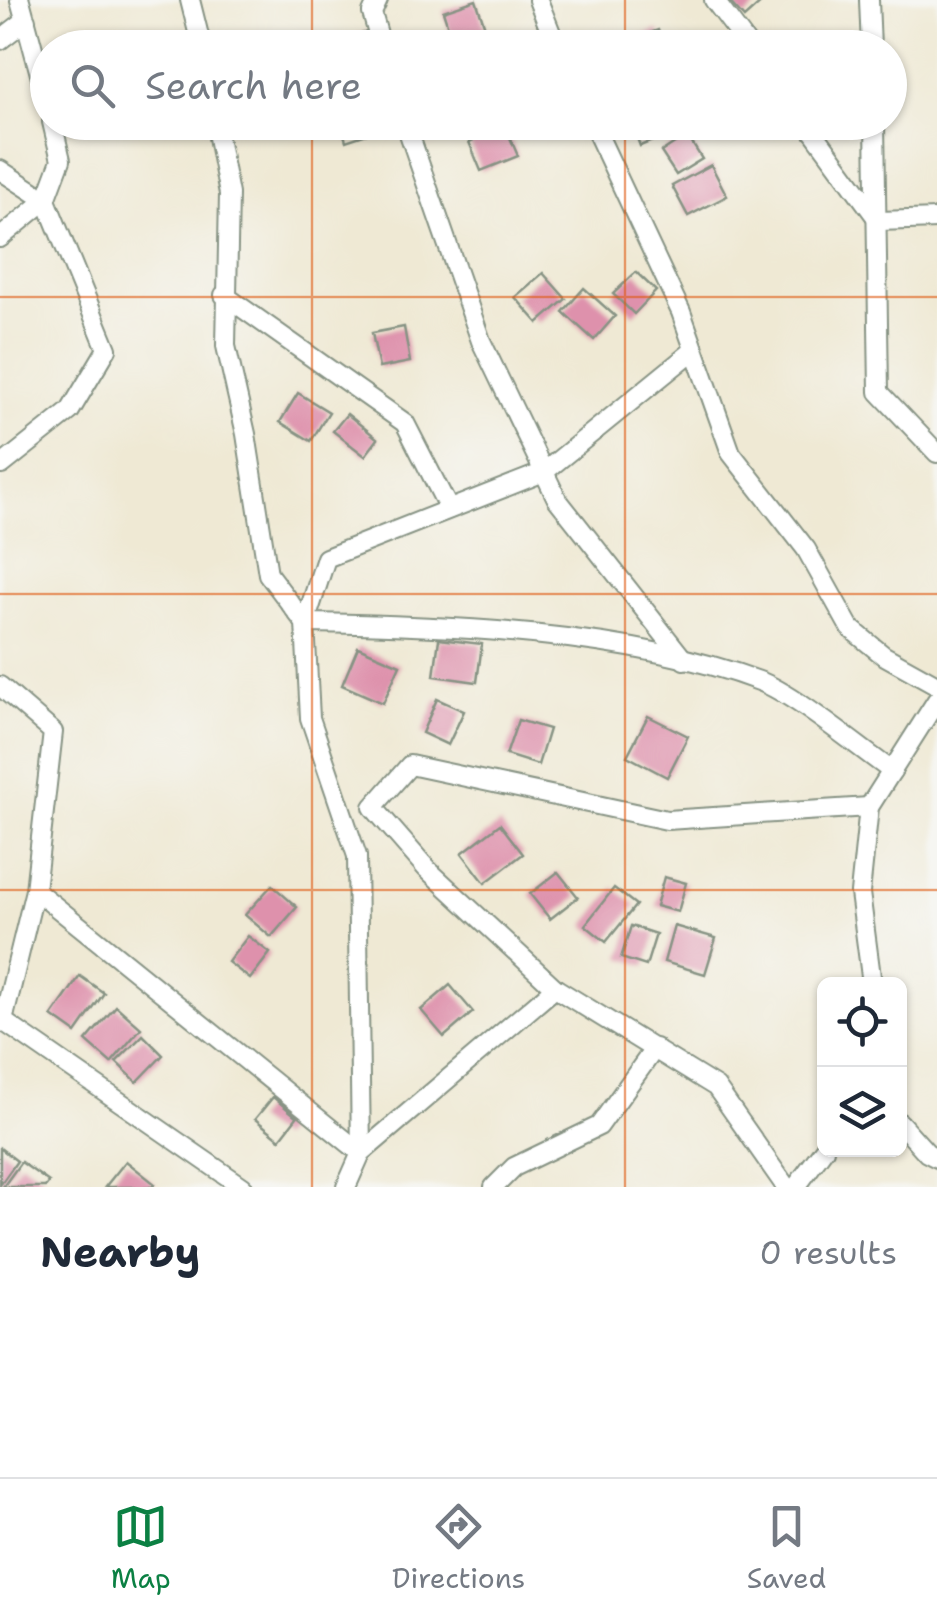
<!DOCTYPE html>
<style>
body{margin:0;font-family:"Shantell Sans",sans-serif;background:#f6f6f7;color:#1f2937}
.controls{position:absolute;right:30px;bottom:30px;display:grid;overflow:hidden;border-radius:15px;box-shadow:0 2px 8px #0004}
.controls button{width:90px;height:90px;display:grid;place-items:center;padding:0;border:0;border-bottom:2px solid #e0e1e3;background:#fff;color:#1f2937;font:50px sans-serif}
.list{margin:0;padding:0;list-style:none}
h2{display:flex;justify-content:space-between;align-items:center;height:130px;margin:0;padding:0 40px;font-size:42px}
h2 small{font-size:32px;font-weight:400;color:#747a83}
.icon{flex:none;width:55px;height:55px;fill:none;stroke:currentColor;stroke-width:2;stroke-linecap:round;stroke-linejoin:round}
.map{position:relative;flex:none;width:937px;height:1187px;overflow:hidden}
.search{position:absolute;background:#fff;box-shadow:0 2px 8px #0004;left:30px;right:30px;top:30px;height:110px;display:flex;align-items:center;gap:25px;box-sizing:border-box;padding:0 35px;border-radius:55px;color:#747a83;font-size:38px}
.sheet{height:290px;background:#fff}
nav{display:flex;justify-content:space-around;align-items:center;box-sizing:border-box;height:140px;border-top:2px solid #e0e1e3;background:#fff;font-size:28px;color:#747a83}
nav a{display:grid;justify-items:center;gap:5px}
nav .on{color:#0b8043}
.map>svg:first-child{display:block}
</style>
<div class="map">
<svg width="937" height="1187" viewBox="0 0 937 1187">
<rect width="100%" height="100%" fill="#f6f6f2"/>
<filter id="ink" filterUnits="userSpaceOnUse"><feTurbulence type="fractalNoise" baseFrequency=".01" numOctaves="2"/><feDisplacementMap in="SourceGraphic" scale="20" xChannelSelector="R" yChannelSelector="G"/><feConvolveMatrix kernelMatrix="1 2 1 2 8 2 1 2 1" color-interpolation-filters="sRGB"/></filter>
<filter id="wash" filterUnits="userSpaceOnUse"><feTurbulence type="fractalNoise" baseFrequency=".0048" numOctaves="4" result="noise"/><feDisplacementMap in="SourceGraphic" scale="40" xChannelSelector="R" yChannelSelector="G"/><feGaussianBlur stdDeviation="2.25" result="paint"/><feColorMatrix in="noise" values="0 0 0 0 0 0 0 0 0 0 0 0 0 0 0 0 0 1.4 0 .05"/><feComposite in="paint" operator="in"/></filter>
<g filter="url(#wash)">
<rect width="100%" height="100%" fill="#efe9d4"/>
<g id="blocks">
<g fill="#de91ac">
<polygon points="476,0 490,42 455,48 443,11"/>
<polygon points="728,0 764,0 744,18"/>
<polygon points="658,30 664,48 633,48 630,40"/>
<polygon points="369,31 375,48 343,48 341,42"/>
<polygon points="340,122 366,122 370,133 346,141"/>
<polygon points="631,122 664,122 669,134 640,146"/>
<polygon points="505,126 518,156 481,171 469,142"/>
<polygon points="687,135 702,159 676,175 661,152"/>
<polygon points="711,165 727,196 688,216 672,186"/>
<polygon points="636,272 656,291 634,314 613,294"/>
<polygon points="543,273 566,299 538,323 515,297"/>
<polygon points="584,288 615,316 594,340 563,312"/>
<polygon points="404,327 410,362 379,368 372,333"/>
<polygon points="298,393 329,412 311,441 280,422"/>
<polygon points="347,414 378,439 365,456 333,431"/>
<polygon points="439,639 482,644 477,682 434,676"/>
<polygon points="358,647 400,665 383,703 342,685"/>
<polygon points="437,699 464,711 448,745 422,733"/>
<polygon points="648,716 688,736 667,777 627,756"/>
<polygon points="518,720 549,729 538,765 506,755"/>
<polygon points="500,824 523,854 485,883 462,853"/>
<polygon points="558,872 578,897 550,919 530,894"/>
<polygon points="664,877 686,883 678,912 656,906"/>
<polygon points="272,885 297,907 271,937 245,915"/>
<polygon points="614,888 636,905 606,942 585,925"/>
<polygon points="631,926 656,934 646,966 621,958"/>
<polygon points="674,926 716,938 705,974 664,962"/>
<polygon points="248,936 270,953 250,979 228,962"/>
<polygon points="80,976 104,993 76,1033 52,1016"/>
<polygon points="450,985 473,1012 444,1037 421,1010"/>
<polygon points="116,1006 141,1028 111,1063 86,1041"/>
<polygon points="143,1035 163,1055 137,1082 116,1062"/>
<polygon points="273,1097 297,1117 280,1139 255,1119"/>
<polygon points="0,1148 17,1161 0,1185"/>
<polygon points="126,1161 155,1184 152,1187 105,1187"/>
<polygon points="21,1162 49,1182 45,1187 3,1187"/>
</g>
</g>
</g>
<g filter="url(#ink)">
<use href="#blocks" fill-opacity="0" stroke="#879384" stroke-width="2.5"/>
<g fill="none" stroke-linecap="round" stroke-linejoin="round">
<g stroke="#879384" stroke-width="22">
<g id="street">
<polyline points="20,0 48,104"/>
<polyline points="190,0 202,48"/>
<polyline points="378,0 372,13 382,48"/>
<polyline points="538,0 557,48"/>
<polyline points="714,0 750,48"/>
<polyline points="869,0 871,48"/>
<polyline points="0,40 26,20"/>
<polyline points="215,122 229,194 226,346 246,434 268,574 305,623 310,718 357,856 361,1153"/>
<polyline points="405,122 481,341 557,499 684,660"/>
<polyline points="592,122 681,312 731,453 806,549 850,628 883,655 937,685"/>
<polyline points="806,122 879,221"/>
<polyline points="875,122 879,392 937,453"/>
<polyline points="0,170 46,200 0,238"/>
<polyline points="879,221 937,219"/>
<polyline points="224,295 405,423 449,509"/>
<path d="M 694,350 L 544,472 L 326,558 L 305,623 C 445,625 628,632 759,681 C 793,693 859,748 892,771"/>
<polyline points="2,465 70,411 107,349 46,200 61,160 52,122"/>
<polyline points="0,686 53,732 35,890 3,1021"/>
<polyline points="35,890 361,1153"/>
<polyline points="872,984 860,893 869,807 937,700"/>
<polyline points="0,1019 243,1187"/>
<polyline points="900,1123 927,1153 937,1158"/>
<polyline points="346,1187 361,1153 555,988"/>
<polyline points="494,1187 514,1167 599,1126 655,1048"/>
<polyline points="786,1187 716,1087 555,988 427,869 373,807 410,765 667,820 869,807"/>
<polyline points="796,1187 824,1149"/>
</g>
</g>
<use href="#street" stroke="#fff" stroke-width="18"/>
</g>
</g>
<path fill="none" stroke="#de580e" stroke-width="2.5" stroke-opacity="0.55" d="M 312,0 L 312,48M 625,0 L 625,48M 312,122 L 312,1187M 625,122 L 625,1187M 0,297 L 937,297M 0,594 L 937,594M 0,890 L 937,890"/>
</svg>
<div class="controls">
<button><svg class="icon" aria-label="locate" viewBox="0 0 24 24"><circle cx="12" cy="12" r="6"/><path d="M12 2v4M12 18v4M2 12h4M18 12h4"/></svg></button>
<button><svg class="icon" aria-label="layers" viewBox="0 0 24 24"><path d="M12 4l9 5-9 5-9-5zM3 14l9 5 9-5"/></svg></button>
</div>
<div class="search"><svg class="icon" aria-label="search" viewBox="0 0 24 24"><circle cx="10" cy="10" r="6"/><path d="M15 15l6 6"/></svg>Search here</div>
</div>
<section class="sheet">
<h2>Nearby<small>0 results</small></h2>
<ul class="list">
</ul>
</section>
<nav>
<a class="on"><svg class="icon" aria-label="map" viewBox="0 0 24 24"><path d="M3 6l6-2 6 2 6-2v14l-6 2-6-2-6 2zM9 4v14M15 6v14"/></svg>Map</a>
<a><svg class="icon" aria-label="directions" viewBox="0 0 24 24"><path d="M12 3l9 9-9 9-9-9zM9 14v-3h6M13 9l2 2-2 2"/></svg>Directions</a>
<a><svg class="icon" aria-label="saved" viewBox="0 0 24 24"><path d="M7 4h10v16l-5-4-5 4z"/></svg>Saved</a>
</nav>
